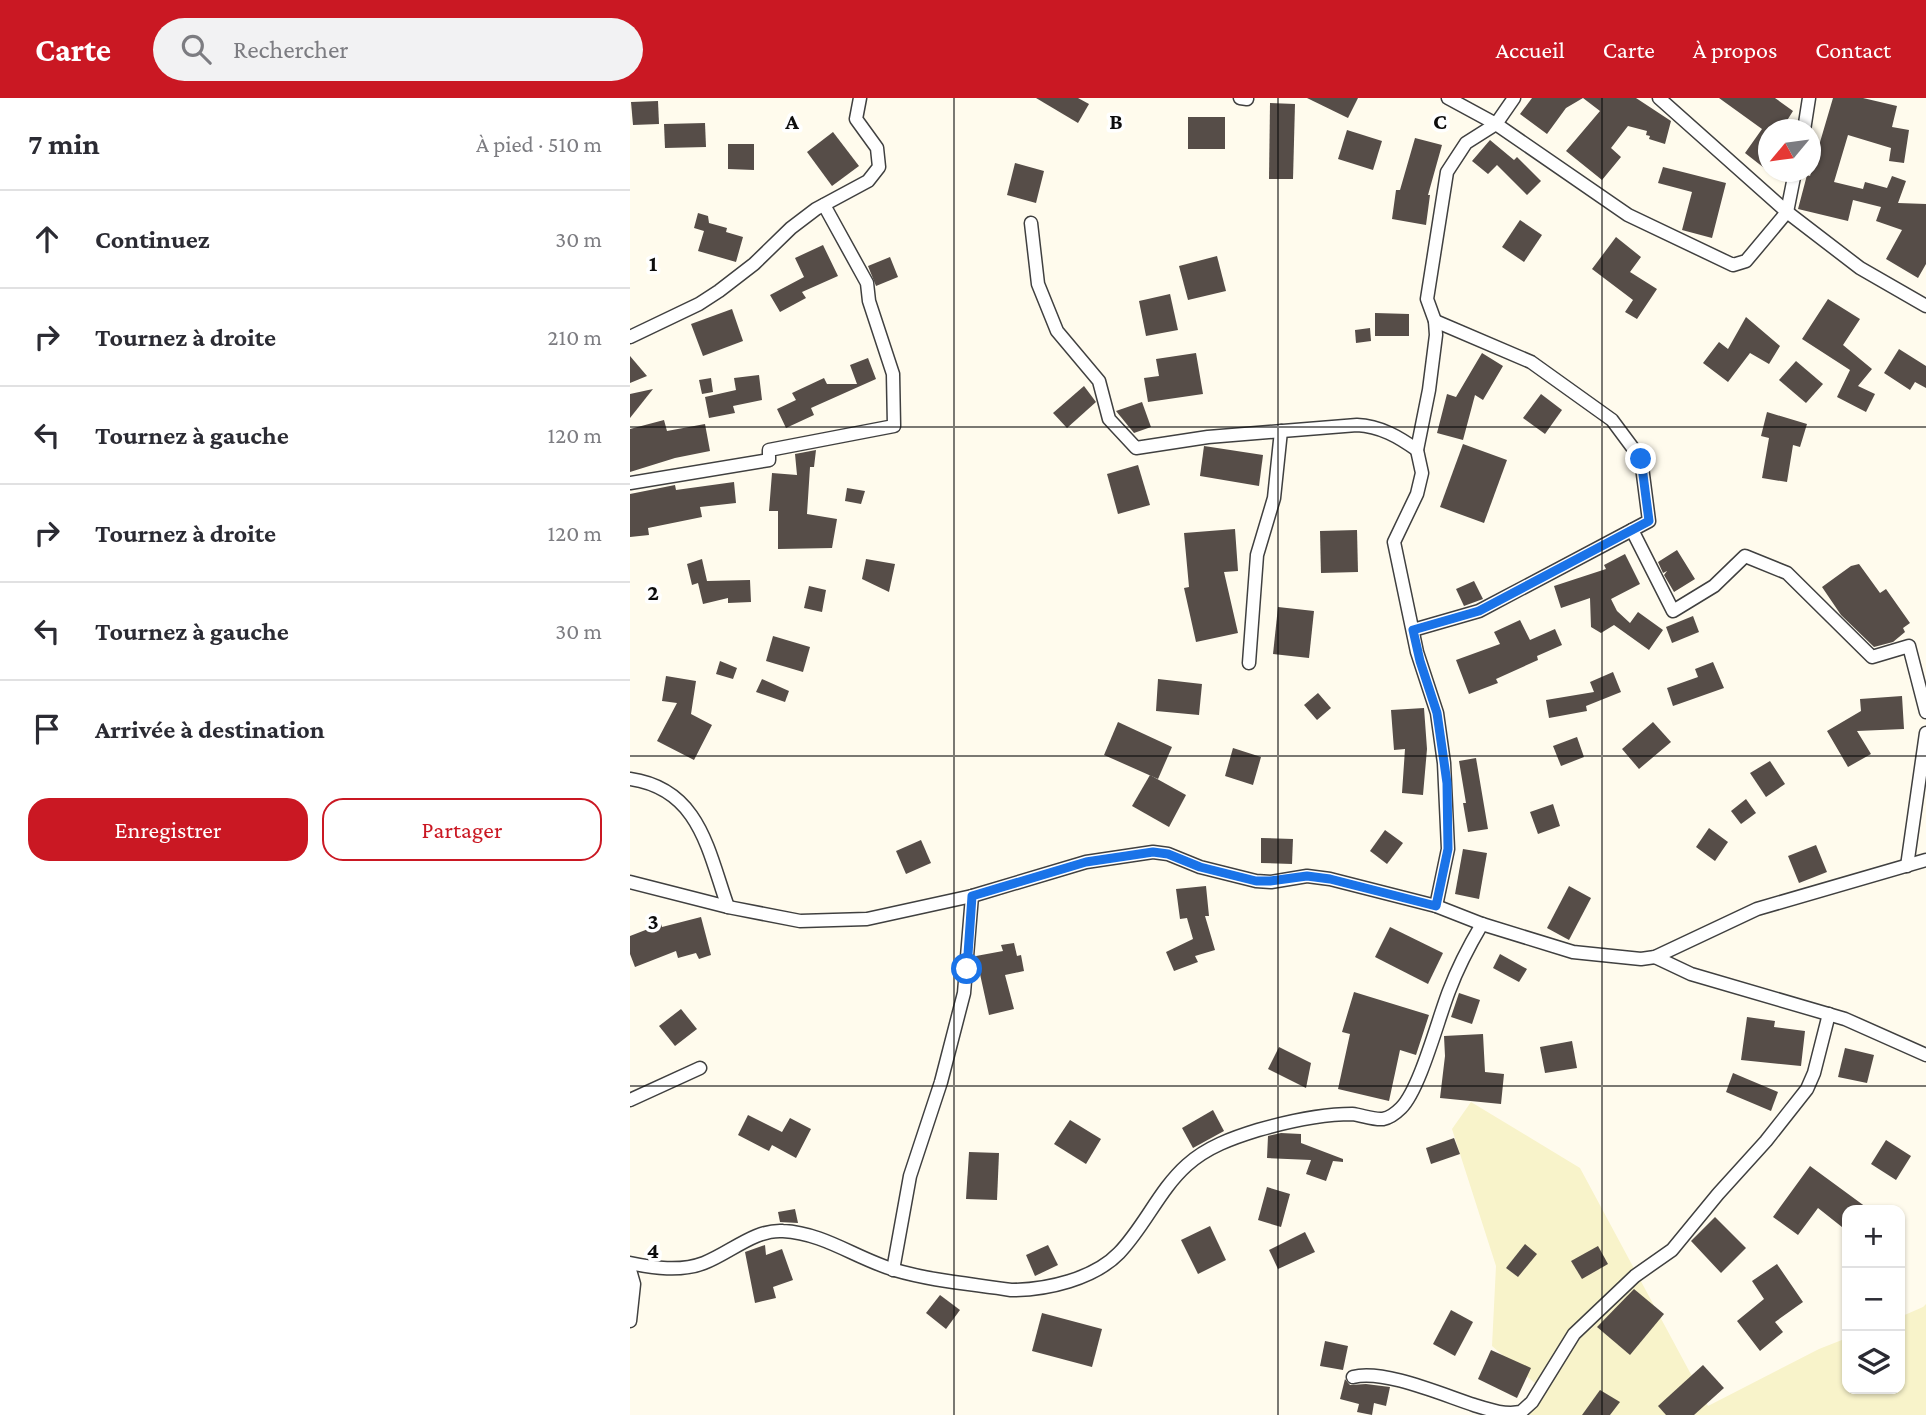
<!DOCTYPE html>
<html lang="fr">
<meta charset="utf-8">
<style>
body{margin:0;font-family:"Crimson Pro",serif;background:#f2f2f3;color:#2b2b33}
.controls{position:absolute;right:21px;bottom:21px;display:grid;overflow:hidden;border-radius:14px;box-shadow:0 2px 5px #0004}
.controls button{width:63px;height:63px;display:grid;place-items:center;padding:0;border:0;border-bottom:2px solid #e1e1e2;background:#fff;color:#2b2b33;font:35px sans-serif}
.compass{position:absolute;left:1128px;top:21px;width:63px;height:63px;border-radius:50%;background:#fff;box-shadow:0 2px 5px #0004;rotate:241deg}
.stop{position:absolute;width:21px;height:21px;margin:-16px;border:5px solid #1a73e8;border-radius:50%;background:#fff}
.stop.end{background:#1a73e8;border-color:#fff;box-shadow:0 2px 7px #0008}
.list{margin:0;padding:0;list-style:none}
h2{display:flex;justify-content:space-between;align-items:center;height:91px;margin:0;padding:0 28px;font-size:30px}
h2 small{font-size:23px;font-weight:400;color:#7c7c81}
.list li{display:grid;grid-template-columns:46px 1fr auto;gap:21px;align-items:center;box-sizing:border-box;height:98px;padding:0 28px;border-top:2px solid #e1e1e2}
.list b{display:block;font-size:26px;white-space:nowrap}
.list em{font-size:23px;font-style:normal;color:#7c7c81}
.actions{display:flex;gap:14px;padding:21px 28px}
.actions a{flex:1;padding:16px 0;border:2px solid #ca1823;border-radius:21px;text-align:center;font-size:24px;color:#ca1823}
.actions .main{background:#ca1823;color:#fff}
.icon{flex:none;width:38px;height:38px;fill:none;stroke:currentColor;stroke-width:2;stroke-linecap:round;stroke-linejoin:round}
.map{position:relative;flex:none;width:1296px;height:1317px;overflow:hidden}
header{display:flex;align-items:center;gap:42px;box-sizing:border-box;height:98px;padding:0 35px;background:#ca1823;color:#fff}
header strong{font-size:33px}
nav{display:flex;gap:38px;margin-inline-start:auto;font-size:24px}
.search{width:490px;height:63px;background:#f2f2f3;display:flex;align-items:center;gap:18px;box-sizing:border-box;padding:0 24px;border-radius:38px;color:#7c7c81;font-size:26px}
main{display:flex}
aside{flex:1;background:#fff}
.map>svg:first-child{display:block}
</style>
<header>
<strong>Carte</strong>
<div class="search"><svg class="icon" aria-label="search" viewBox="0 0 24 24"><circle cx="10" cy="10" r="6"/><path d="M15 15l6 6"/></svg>Rechercher</div>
<nav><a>Accueil</a><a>Carte</a><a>À propos</a><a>Contact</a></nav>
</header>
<main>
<aside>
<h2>7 min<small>À pied · 510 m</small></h2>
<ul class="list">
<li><svg class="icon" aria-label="ahead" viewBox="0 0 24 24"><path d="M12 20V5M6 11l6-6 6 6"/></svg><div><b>Continuez</b></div><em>30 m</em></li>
<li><svg class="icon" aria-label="right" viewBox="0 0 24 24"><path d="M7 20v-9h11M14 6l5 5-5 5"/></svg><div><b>Tournez à droite</b></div><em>210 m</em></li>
<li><svg class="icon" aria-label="left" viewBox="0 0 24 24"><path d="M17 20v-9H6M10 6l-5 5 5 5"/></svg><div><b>Tournez à gauche</b></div><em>120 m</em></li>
<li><svg class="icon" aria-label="right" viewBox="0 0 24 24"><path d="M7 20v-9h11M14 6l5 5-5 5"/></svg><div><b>Tournez à droite</b></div><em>120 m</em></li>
<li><svg class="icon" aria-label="left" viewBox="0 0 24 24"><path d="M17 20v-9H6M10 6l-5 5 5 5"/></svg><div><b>Tournez à gauche</b></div><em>30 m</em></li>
<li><svg class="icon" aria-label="arrive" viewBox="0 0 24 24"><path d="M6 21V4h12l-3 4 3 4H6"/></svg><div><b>Arrivée à destination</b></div></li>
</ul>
<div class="actions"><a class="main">Enregistrer</a><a>Partager</a></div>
</aside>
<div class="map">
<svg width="1296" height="1317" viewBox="0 0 1296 1317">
<rect width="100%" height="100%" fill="#fffbed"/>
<polygon fill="#f8f3ca" points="841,1004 950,1070 1078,1308 1189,1251 1217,1240 1217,1291 1270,1291 1270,1219 1293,1209 1296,1206 1296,1317 899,1317 914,1293 862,1248 866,1168 822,1031"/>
<g fill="#564d48">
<polygon points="406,0 448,0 459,6 448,25"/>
<polygon points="677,0 728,0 718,20"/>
<polygon points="902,0 1006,0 1041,23 1035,46 1019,41 1020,38 1016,37 1017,33 998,28 981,50 991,59 972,82 936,53 970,13 953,0 936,10 917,36 890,16"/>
<polygon points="1089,0 1145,0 1163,13 1151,32 1138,32 1138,73 1115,55 1132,31"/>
<polygon points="1203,0 1233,0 1267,8 1262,29 1279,32 1274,65 1259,63 1261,50 1218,37 1204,84 1233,91 1235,84 1257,90 1262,78 1276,83 1268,105 1296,106 1296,166 1288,180 1256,161 1272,132 1246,123 1251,109 1223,102 1218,123 1168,111 1177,77 1180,78"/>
<polygon points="28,3 29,26 3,27 1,4"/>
<polygon points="640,5 665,6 663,81 639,81"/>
<rect x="558" y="19" width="37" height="32"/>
<polygon points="75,25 76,49 35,50 34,26"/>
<polygon points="717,32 752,43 743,72 708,61"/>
<polygon points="203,34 229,68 202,88 177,54"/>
<polygon points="785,40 812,47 798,97 800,97 796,127 762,121 766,92 770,92"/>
<polygon points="860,42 884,62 887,59 911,83 897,97 867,67 858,76 842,63"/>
<polygon points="98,46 124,46 124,72 98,71"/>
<polygon points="385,65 414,73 406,105 377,97"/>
<polygon points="1033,69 1096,85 1082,140 1052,132 1062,94 1028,85"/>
<polygon points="68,115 78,118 79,125 97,130 96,134 113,139 106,164 68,153 74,133 64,130"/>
<polygon points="890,122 912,137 894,164 872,149"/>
<polygon points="986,139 1011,159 1000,174 1027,191 1007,221 995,214 1003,202 962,171"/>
<polygon points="193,147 208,178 172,194 176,200 150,214 140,197 174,179 165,160"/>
<polygon points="587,158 596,193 558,202 549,168"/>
<polygon points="260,159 268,179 246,188 238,168"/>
<polygon points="540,196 548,232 516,238 509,203"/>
<polygon points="1198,201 1230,221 1213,247 1242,271 1228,288 1245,296 1236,314 1207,299 1220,272 1172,241"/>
<polygon points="102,211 113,243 73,258 61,226"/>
<polygon points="745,215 779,216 779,238 745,238"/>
<polygon points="1116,219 1150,248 1139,266 1120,255 1098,284 1073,265 1089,244 1098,251"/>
<polygon points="740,230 741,243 726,245 725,232"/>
<polygon points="1269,251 1296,268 1296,290 1285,284 1280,292 1254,275"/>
<polygon points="566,255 573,296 518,304 514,280 529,278 526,261"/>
<polygon points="852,255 873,268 853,302 845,297 833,342 807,335 817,296 826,299"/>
<polygon points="0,258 17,278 0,285"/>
<polygon points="238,260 246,281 181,310 184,317 156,330 147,311 166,302 162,295 194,280 197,286 227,286 220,267"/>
<polygon points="1166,263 1193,286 1176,305 1149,282"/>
<polygon points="129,277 132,302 103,308 105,315 79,320 75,299 106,292 104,280"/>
<polygon points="81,280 83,294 72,296 69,282"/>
<polygon points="454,288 466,304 437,330 423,315"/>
<polygon points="23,291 0,320 0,296"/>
<polygon points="911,296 932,312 915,336 893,320"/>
<polygon points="512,304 521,329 504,335 486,313"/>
<polygon points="1137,314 1177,326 1170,349 1163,347 1157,384 1132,380 1139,340 1131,338"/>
<polygon points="34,322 37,333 75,326 80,353 45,360 0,374 0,331"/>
<polygon points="833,346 877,362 854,425 810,409"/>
<polygon points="574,348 633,357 629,388 570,378"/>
<polygon points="186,352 184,369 180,369 177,416 207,421 202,450 148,451 148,413 139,413 142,375 167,377 165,356"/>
<polygon points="508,367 520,407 488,416 477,376"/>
<polygon points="104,384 106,405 70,409 72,419 18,430 19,437 0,439 0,396 45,387 46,392"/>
<polygon points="217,390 235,393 231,406 215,403"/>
<polygon points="605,431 608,473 594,474 608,535 566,544 554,490 559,489 554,435"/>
<polygon points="727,432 728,474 691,475 690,433"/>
<polygon points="1047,452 1065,481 1044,494 1034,477 1037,473 1033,475 1028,464"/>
<polygon points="995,456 1010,486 981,501 987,513 1000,525 1008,514 1033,532 1019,552 984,527 971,535 961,529 960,500 931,510 924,488 976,471 974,467"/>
<polygon points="72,461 77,483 120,482 121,504 98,505 98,500 73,506 68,485 62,487 57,466"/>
<polygon points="236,461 265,466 259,494 232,481"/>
<polygon points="1229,466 1250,495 1256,491 1280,525 1273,530 1275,534 1263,544 1244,549 1211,517 1192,489 1221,468"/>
<polygon points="844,483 853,501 834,508 826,491"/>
<polygon points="179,488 196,492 192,514 174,510"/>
<polygon points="648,509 684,513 679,560 643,556"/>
<polygon points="1063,518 1069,534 1042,545 1036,529"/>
<polygon points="890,522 900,542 925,531 932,547 907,558 908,562 866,581 868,585 839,596 826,562 870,546 864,534"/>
<polygon points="143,538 180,549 173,574 136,563"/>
<polygon points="90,563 107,570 103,581 86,576"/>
<polygon points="1083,564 1094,590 1043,608 1037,590 1068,579 1065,571"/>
<polygon points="983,574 991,594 956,608 957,613 919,620 916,602 964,594 960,584"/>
<polygon points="36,578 66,583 61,616 82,627 64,662 27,643 47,605 32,603"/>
<polygon points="132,581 159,593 155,604 126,594"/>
<polygon points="528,581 572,586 569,617 526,613"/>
<polygon points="688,595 701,610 687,622 674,607"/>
<polygon points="1272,598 1274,631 1227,633 1241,656 1218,669 1197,633 1231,613 1230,601"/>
<polygon points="794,610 797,651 793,697 772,695 775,651 764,652 761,612"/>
<polygon points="488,624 542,649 528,681 474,657"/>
<polygon points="1023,624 1041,644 1009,671 992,651"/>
<polygon points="947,639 954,659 931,668 923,648"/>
<polygon points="603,650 631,659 623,687 595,678"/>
<polygon points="846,660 858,731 838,734 833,705 836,705 829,663"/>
<polygon points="1140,663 1155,686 1136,699 1120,675"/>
<polygon points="520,677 556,697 539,729 502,708"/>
<polygon points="1116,701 1126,715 1111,726 1101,713"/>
<polygon points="923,706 930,728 908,736 900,714"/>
<polygon points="1079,730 1098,744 1085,763 1066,749"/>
<polygon points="755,732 773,745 757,766 740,753"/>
<polygon points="631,740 663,741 662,766 631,765"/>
<polygon points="291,742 301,765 276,776 266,753"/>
<polygon points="1186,747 1197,774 1169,785 1158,758"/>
<polygon points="833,751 857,755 849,801 825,796"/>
<polygon points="576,788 579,818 575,818 585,852 565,858 568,864 544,873 536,854 563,841 557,820 550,821 546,791"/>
<polygon points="939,788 961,800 939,842 917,830"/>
<polygon points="71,819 81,857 69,861 66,855 48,860 46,853 5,869 0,856 0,838 31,826 32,829"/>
<polygon points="760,829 813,855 798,886 745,859"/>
<polygon points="384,845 387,858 391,857 394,873 375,877 384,911 359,917 346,858 373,853 371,847"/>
<polygon points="870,856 897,871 889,884 863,870"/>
<polygon points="724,894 799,917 786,957 770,952 759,1003 708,991 720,936 712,934"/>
<polygon points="829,895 850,902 842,926 821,919"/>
<polygon points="51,911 67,931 45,948 29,928"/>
<polygon points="1117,919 1145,923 1144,929 1175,933 1171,968 1111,962"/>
<polygon points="853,936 855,974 874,976 871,1006 810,1000 815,958 814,938"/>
<polygon points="942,943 947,970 915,975 910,949"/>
<polygon points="649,949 681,965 676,990 638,971"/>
<polygon points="1215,950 1244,957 1237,985 1208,979"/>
<polygon points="1103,975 1148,994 1141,1013 1096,994"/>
<polygon points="583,1012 594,1033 563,1050 552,1030"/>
<polygon points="118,1017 152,1034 160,1020 181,1031 166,1060 142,1047 139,1053 108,1037"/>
<polygon points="440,1022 471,1041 456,1066 424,1046"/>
<polygon points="651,1035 671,1036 671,1045 713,1061 713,1064 703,1063 696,1083 676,1076 681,1062 637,1060 638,1038"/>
<polygon points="824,1040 830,1056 801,1066 796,1050"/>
<polygon points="1256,1042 1281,1058 1266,1082 1241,1066"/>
<polygon points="339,1054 369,1055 367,1102 336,1101"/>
<polygon points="1180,1068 1240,1112 1217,1112 1217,1133 1188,1110 1168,1137 1143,1119"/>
<polygon points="637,1089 660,1096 651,1129 628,1122"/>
<polygon points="165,1111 168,1125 150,1124 148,1114"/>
<polygon points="1085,1119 1116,1150 1091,1175 1061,1143"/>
<polygon points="580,1128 596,1162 568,1176 551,1142"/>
<polygon points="675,1134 685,1154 648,1171 639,1152"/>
<polygon points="895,1146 907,1156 888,1179 876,1170"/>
<polygon points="135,1147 136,1157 152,1151 163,1182 143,1189 146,1200 125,1205 115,1154"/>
<polygon points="418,1147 428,1167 405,1178 396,1157"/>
<polygon points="968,1148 978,1166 952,1181 941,1163"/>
<polygon points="1147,1166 1173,1204 1145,1224 1153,1234 1130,1253 1107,1223 1134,1201 1122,1183"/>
<polygon points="1004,1191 1034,1216 1000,1257 967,1229"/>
<polygon points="310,1197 330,1212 316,1231 296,1215"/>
<polygon points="821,1212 843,1224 825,1258 803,1246"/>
<polygon points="412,1215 472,1231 462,1269 402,1253"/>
<polygon points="695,1243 718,1248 713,1272 690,1268"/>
<polygon points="861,1252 901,1270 887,1300 848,1281"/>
<polygon points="1073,1267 1094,1290 1064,1317 1036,1317 1028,1308"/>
<polygon points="715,1281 720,1287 736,1286 760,1289 756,1308 744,1305 742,1317 727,1314 729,1306 710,1301"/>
<polygon points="970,1292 990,1304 980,1317 952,1317"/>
</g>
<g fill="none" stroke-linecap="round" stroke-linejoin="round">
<g stroke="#404040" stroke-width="15">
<g id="street">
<polyline points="610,0 617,1"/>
<polyline points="818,0 866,26 998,117 1103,167 1116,163 1157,114 1165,74"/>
<polyline points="1029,0 1157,114 1230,170 1296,208"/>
<polyline points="1174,32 1179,0"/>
<path d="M 401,125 L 408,186 L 427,233 L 469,283 L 479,321 L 506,350 L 578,339 L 727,327 C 750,328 769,339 787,352"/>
<polyline points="0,239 69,206 89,193 124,166 161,130 186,111 238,83 249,69 247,50 226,21 230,0"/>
<polyline points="0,385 139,362 139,352 264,328 263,276 239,203 237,185 194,107"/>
<polyline points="1002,432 1043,513 1084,488 1115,458 1157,475 1242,559 1279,548 1296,614"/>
<polyline points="783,532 849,513 1019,423 1011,361 982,322 901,264 805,223"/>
<polyline points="619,565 627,457 644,400 651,333"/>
<path d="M 0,681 C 70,691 78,753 98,809"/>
<polyline points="1277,768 1296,635"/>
<polyline points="0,784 98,809 170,823 237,821 342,798 456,764 523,754 538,756 570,769 626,783 641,784 677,778 700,781 806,808 852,826 943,854 1011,861 1025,859 1127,811 1296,762"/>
<polyline points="806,808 818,751 814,665 807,615 787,554 764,444 787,396 792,375 787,352 799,292 806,237 805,223 797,201 817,74 836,45 866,26 884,0"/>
<polyline points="1025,859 1061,876 1215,921 1296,957"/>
<polyline points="0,1002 70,970"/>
<path d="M 0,1165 C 24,1170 50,1174 74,1165 C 100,1155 125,1131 153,1133 C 194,1135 227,1161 265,1172 C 302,1183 343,1186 381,1192 C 417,1192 464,1181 489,1155 C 515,1128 529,1092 557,1067 C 577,1049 602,1040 628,1032 C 656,1024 692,1016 722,1016 C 732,1017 743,1022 753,1021 C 759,1020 767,1014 771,1010 C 790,991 808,921 819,893 C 828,869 839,848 852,826"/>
<polyline points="0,1172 4,1186 0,1223"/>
<polyline points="263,1172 280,1078 311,984 334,895 342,798"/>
<path d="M 723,1279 C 754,1271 813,1297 844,1307 C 860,1312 874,1317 891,1314 L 902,1304 L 944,1236 L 1005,1178 L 1042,1152 L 1088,1096 L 1136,1043 L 1177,991 L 1184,975 L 1199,916"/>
</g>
</g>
<use href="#street" stroke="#fff" stroke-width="12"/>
</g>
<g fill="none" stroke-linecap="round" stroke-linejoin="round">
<polyline stroke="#1a73e8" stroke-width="9" points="337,871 342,798 456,764 523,754 538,756 570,769 626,783 640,783 677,778 700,781 806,808 818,751 817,685 807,615 790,563 783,532 849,513 1019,423 1011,361"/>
</g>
<path fill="none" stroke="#0d0d0d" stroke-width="2" stroke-opacity="0.55" d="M 324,0 L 324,1317M 648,0 L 648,1317M 972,0 L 972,1317M 0,329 L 1296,329M 0,658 L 1296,658M 0,988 L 1296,988"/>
<g font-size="23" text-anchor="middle" font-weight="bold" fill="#0d0d0d" stroke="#fff" stroke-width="7" stroke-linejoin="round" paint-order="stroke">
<text x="162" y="31">A</text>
<text x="486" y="31">B</text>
<text x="810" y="31">C</text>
<text x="23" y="173">1</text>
<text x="23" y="502">2</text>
<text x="23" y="831">3</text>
<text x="23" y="1160">4</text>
</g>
</svg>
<div class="controls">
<button>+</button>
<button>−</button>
<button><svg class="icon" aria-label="layers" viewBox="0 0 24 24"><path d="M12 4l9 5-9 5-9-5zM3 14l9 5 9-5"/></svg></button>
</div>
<svg class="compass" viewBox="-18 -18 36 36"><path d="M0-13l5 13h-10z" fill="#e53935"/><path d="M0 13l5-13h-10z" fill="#7c7c81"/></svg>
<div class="stop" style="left:337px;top:871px"></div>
<div class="stop end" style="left:1011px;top:361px"></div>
</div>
</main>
